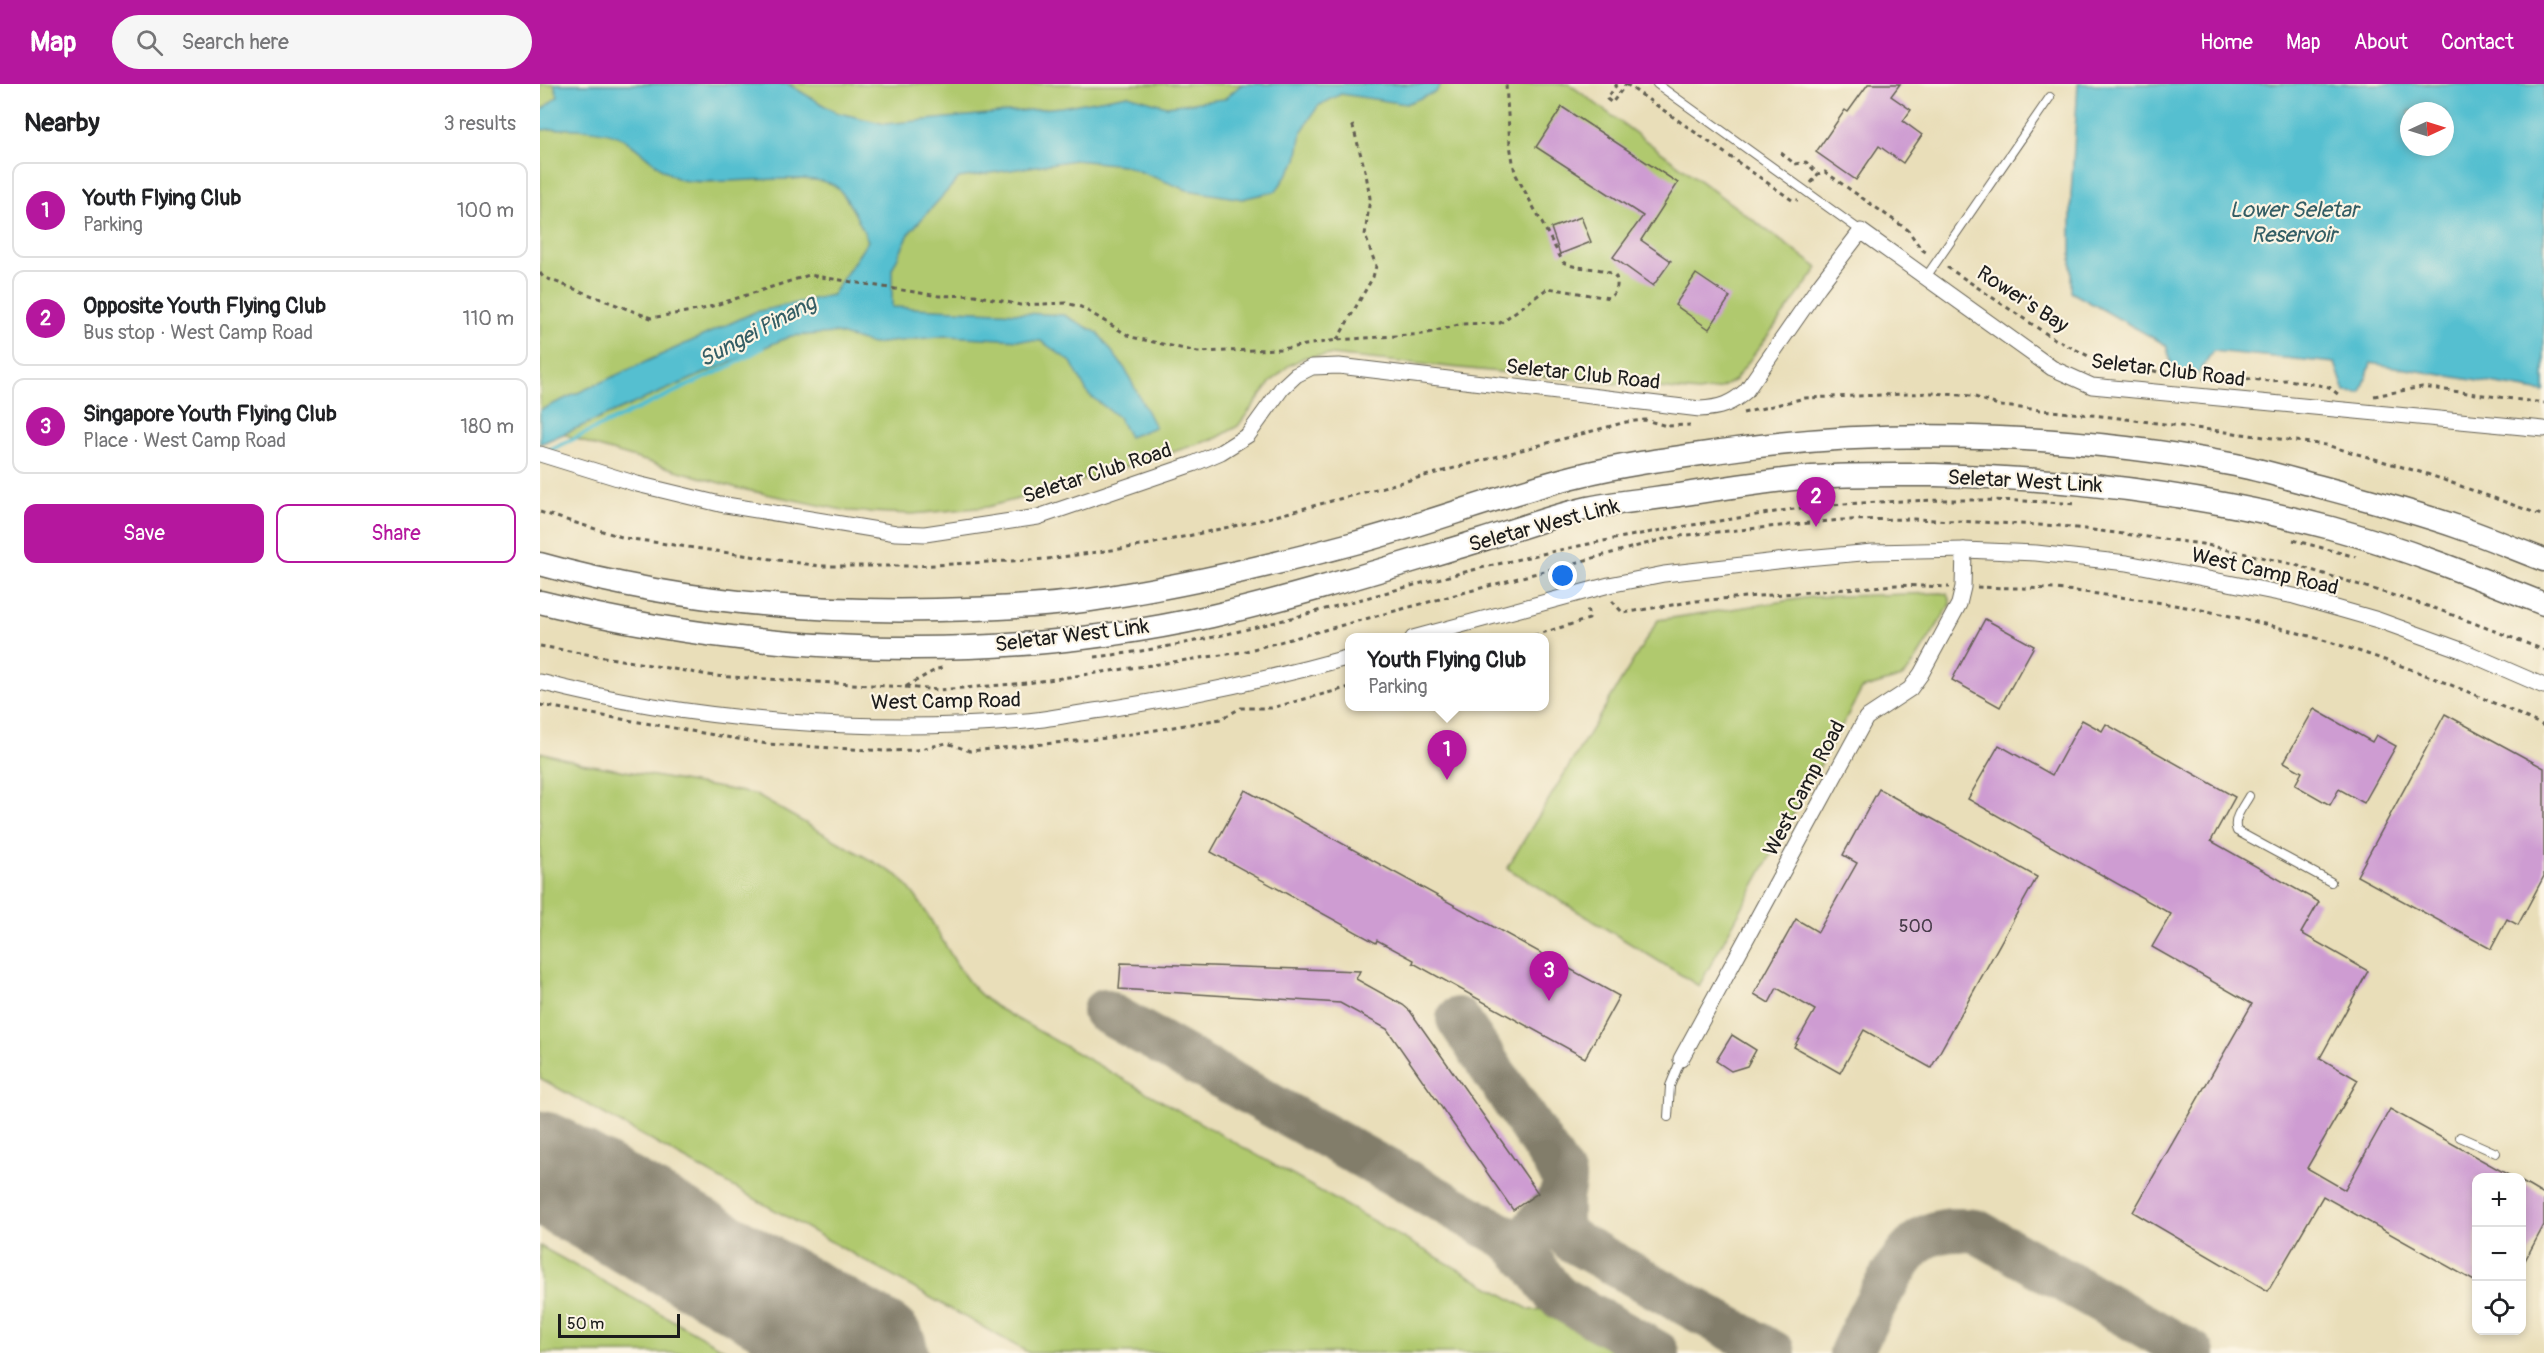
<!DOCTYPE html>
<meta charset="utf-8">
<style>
body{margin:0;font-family:Pangolin,sans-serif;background:#f6f6f6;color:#202124}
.controls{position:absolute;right:18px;bottom:18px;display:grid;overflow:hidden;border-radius:12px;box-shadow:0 3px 9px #0003}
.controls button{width:54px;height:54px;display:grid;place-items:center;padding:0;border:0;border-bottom:2px solid #e0e0e0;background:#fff;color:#202124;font:30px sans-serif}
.compass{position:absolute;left:1860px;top:18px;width:54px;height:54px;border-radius:50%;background:#fff;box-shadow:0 3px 9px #0003;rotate:86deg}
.scale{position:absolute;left:18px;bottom:15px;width:122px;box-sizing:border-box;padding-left:6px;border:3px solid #1c1c1c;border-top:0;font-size:16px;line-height:21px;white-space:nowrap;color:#1c1c1c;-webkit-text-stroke:4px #fcf5e5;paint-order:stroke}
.you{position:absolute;left:1023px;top:492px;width:21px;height:21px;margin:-15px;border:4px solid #fff;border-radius:50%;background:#1a73e8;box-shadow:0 0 0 9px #1a73e833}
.badge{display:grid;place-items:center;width:39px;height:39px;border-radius:50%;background:#b5179e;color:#fff;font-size:20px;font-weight:700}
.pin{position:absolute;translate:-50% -50px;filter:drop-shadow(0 2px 3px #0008)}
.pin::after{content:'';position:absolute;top:32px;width:21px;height:18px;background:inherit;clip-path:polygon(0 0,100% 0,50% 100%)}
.popup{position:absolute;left:805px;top:549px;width:204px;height:78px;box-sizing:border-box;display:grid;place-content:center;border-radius:12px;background:#fff;filter:drop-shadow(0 2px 4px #0005);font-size:20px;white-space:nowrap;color:#757577}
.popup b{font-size:22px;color:#202124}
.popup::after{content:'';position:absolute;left:50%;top:100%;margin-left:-12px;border:12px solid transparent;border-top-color:#fff}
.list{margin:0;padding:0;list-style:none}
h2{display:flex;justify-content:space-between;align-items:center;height:78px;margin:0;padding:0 24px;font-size:26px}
h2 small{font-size:20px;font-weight:400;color:#757577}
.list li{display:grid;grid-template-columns:39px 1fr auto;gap:18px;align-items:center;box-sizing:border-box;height:96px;margin:0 12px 12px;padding:0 12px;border:2px solid #e0e0e0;border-radius:12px}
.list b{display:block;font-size:22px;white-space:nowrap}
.list p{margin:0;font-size:20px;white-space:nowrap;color:#757577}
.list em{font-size:20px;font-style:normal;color:#757577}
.actions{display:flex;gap:12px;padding:18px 24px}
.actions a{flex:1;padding:14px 0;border:2px solid #b5179e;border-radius:12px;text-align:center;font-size:21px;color:#b5179e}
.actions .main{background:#b5179e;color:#fff}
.icon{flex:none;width:33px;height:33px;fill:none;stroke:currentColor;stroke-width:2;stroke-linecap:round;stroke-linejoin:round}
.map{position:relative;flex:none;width:2004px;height:1269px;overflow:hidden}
header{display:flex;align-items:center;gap:36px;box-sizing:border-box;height:84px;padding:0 30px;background:#b5179e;color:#fff}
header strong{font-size:28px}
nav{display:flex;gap:33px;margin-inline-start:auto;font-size:21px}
.search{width:420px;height:54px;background:#f6f6f6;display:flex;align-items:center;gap:15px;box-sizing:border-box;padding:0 21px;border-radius:33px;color:#757577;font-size:22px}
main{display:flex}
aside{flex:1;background:#fff}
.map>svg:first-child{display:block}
</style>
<header>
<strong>Map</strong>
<div class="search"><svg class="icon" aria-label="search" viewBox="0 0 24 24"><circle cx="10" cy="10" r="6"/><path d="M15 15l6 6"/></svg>Search here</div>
<nav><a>Home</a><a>Map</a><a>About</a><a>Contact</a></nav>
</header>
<main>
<aside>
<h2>Nearby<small>3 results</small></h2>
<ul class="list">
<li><span class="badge">1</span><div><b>Youth Flying Club</b><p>Parking</p></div><em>100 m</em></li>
<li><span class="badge">2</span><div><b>Opposite Youth Flying Club</b><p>Bus stop · West Camp Road</p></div><em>110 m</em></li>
<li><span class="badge">3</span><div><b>Singapore Youth Flying Club</b><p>Place · West Camp Road</p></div><em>180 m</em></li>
</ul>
<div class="actions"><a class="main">Save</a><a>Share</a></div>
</aside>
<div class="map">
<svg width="2004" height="1269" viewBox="0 0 2004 1269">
<rect width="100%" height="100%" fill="#fcf5e5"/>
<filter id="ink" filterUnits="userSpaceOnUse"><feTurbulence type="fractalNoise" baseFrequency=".0167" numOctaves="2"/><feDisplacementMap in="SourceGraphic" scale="12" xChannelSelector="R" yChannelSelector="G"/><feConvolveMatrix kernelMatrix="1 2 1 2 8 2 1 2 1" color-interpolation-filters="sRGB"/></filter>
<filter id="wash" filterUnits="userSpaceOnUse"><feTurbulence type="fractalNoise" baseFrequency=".008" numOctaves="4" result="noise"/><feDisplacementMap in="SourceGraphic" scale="24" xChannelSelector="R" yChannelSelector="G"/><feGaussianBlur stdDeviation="1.35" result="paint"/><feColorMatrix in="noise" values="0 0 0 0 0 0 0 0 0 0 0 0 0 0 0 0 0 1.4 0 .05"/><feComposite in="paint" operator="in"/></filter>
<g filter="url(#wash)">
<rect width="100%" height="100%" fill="#e9deb9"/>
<g fill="#b0c96e" stroke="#667245" stroke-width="1.5">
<polygon points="0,0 1029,0 1278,184 1195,296 1179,305 1158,308 791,271 765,273 748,282 730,299 698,342 677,354 512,406 447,423 372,430 308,427 197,404 58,363 0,341"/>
<polygon points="1401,509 1407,510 1410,515 1410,521 1370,585 1362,593 1322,605 1159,902 967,784 1118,536 1272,513"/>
<path d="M 0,668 L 41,679 L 214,710 L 357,791 C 388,821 401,860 426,894 C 434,906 445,915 456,923 L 990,1226 L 1014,1225 L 1092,1269 L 489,1269 L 0,994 Z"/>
<polygon points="0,1162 191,1269 0,1269"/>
</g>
<g fill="#55bfd0" stroke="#386e76" stroke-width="1.5" fill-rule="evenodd">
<path d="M 14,0 L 248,0 L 295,28 L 345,40 L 521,23 L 588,11 L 626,22 L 684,15 L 702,0 L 901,0 L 896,8 L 866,20 L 801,10 L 778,22 L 762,47 L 757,76 L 736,107 L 702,115 L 647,106 L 583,81 L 535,76 L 419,94 L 370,148 L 352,185 L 352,223 L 524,231 L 558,249 L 585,285 L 615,343 L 589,353 L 578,333 L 548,310 L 531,278 L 501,257 L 406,252 L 332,260 L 296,249 L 251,252 L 0,360 L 0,326 L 215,228 L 292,211 L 328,157 C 323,145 306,109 295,102 C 270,86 178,103 141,96 C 128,93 98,64 85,56 C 66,43 23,44 0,46 L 0,27 L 18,12 Z"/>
<path d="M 1538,0 L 2004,0 L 2004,308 L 1831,279 L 1821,309 L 1805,308 L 1795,279 L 1673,267 L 1657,291 L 1636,295 L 1626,261 L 1531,208 L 1531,111 ZM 1869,27 L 1905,27 L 1905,63 L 1869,63 Z"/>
</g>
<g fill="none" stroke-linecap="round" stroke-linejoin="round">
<polyline stroke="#55bfd0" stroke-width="4.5" points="5,368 190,282 222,264"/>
<g stroke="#827d6a" stroke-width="44">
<polyline points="564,927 969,1155 990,1177"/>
<path d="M 918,935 L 1024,1093 C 1027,1136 961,1139 1000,1190 C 1007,1200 1012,1209 1022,1215 L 1118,1269"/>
<polyline points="1021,1110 1021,1144 1031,1156 1234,1269"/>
<path d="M 1311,1269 C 1325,1239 1357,1169 1386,1153 C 1402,1145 1418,1145 1436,1147 L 1653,1269"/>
</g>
<polyline stroke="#827d6a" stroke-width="110" points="0,1082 333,1269"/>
</g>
<g id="blocks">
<g fill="#ce9cd2">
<polygon points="1328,0 1360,0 1351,12 1371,26 1363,37 1382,51 1363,79 1339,62 1316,96 1276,68 1305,26 1308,28"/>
<polygon points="1022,23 1138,99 1101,156 1131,177 1113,202 1073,173 1103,132 996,63"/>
<polygon points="1041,133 1051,158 1020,170 1011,144"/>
<polygon points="1156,190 1190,213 1169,245 1135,221"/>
<polygon points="1445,535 1494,562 1460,623 1412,596"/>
<polygon points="1774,625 1832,658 1836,651 1856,662 1824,719 1799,705 1790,721 1755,701 1762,688 1744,678"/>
<polygon points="1905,630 2004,684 2004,792 1978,841 1967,835 1951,865 1817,792"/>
<polygon points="1542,636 1562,647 1566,640 1695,713 1671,757 1779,818 1761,849 1828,887 1780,974 1818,996 1767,1084 1805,1106 1850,1025 1974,1094 1936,1094 1936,1198 1783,1112 1728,1207 1593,1128 1712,920 1612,863 1631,830 1428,715 1459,661 1512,691"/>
<polygon points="1339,705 1497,793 1391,984 1324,946 1300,989 1254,963 1275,926 1237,904 1229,919 1214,910 1256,835 1278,848 1317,779 1303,771"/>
<polygon points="705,706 1079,912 1045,974 873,879 874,876 837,856 836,859 671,768"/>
<polygon points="581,879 820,887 816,895 863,921 870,927 998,1109 973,1126 847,945 800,919 579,905"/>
<polygon points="1192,951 1216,966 1207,982 1191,987 1176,977"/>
<polygon points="1982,1098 2004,1111 2004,1141 1982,1182"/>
</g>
</g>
</g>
<g filter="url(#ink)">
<use href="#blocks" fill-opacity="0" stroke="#646053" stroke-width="1.5"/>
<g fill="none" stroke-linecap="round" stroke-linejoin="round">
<g stroke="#646053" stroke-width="10">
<g id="service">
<polyline points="1117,0 1321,147"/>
<polyline points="1386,193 1510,13"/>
<path d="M 1709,712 C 1703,723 1692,735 1697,747 L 1791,798"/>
<polyline points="1128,1033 1130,1002 1141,975"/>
<polyline points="1920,1053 1956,1069"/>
</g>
</g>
<g stroke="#646053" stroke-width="17">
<g id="minor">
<path d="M 0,370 L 97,400 L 180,420 L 356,449 L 385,450 L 498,433 L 653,380 L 681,368 L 708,351 L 742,304 L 756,291 L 772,283 L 799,282 L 1160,325 C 1180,324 1191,320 1206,307 L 1279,202 L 1321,147 L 1512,284 L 1552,302 L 2004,345"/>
<polyline points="873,554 1069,501 1124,490 1255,475 1333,468 1424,466 1496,469 1587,479 1754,512 1838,536 1921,566 2004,602"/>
<path d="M 0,598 C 154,638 327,650 486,637 C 511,635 536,629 562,626 C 646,613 727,596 810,573"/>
<polyline points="1141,975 1326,634 1370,605 1381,590 1419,520 1423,503 1424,466"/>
</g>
</g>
<g stroke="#646053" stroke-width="25">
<g id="secondary">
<path d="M 0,480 C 129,516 262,529 396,526 C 447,525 499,523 550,516 C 638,503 725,483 811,460 C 887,440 961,411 1037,392 C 1085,380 1140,373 1189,366 C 1348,343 1533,350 1690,380 C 1717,385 1744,393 1770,400 C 1819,413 1869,426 1918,443 C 1947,453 1975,465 2004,476"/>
<path d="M 0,518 C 219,572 451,581 672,532 C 762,511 851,483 939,457 C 975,446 1011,432 1048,424 C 1078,418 1109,415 1139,411 C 1183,404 1227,397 1272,393 C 1313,390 1354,391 1395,391 C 1529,394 1661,410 1791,444 C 1864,464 1934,492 2004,520"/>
</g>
</g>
<g stroke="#646053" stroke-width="3" stroke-dasharray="4.5 4.5" stroke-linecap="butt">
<polyline points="1077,0 1067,15 1072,19 1086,0"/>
<polyline points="1086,0 1252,116 1258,116"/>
<polyline points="1241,69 1255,80 1266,78 1278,90"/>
<polyline points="1271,99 1278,90 1285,88 1368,146 1381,165 1389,170"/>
<polyline points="1407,183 1511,253 1560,278 1598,282 1621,289 1624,293"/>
<path d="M 0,189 L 3,193 L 111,234 L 163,225 L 269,191 L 399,212 L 435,211 L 480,221 L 526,219 L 541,223 L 591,253 L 658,268 L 741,265 L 797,256 L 884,250 L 922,240 L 960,239 L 1008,204 L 1069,214 C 1076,209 1079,202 1076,193 C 1062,180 1039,188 1023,178 L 975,89 L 970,61 L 966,0"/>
<polyline points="797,256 833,193 836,182 825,151 830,114 826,90 812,39"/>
<polyline points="1663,296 1672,291 1729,297 1749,296 1789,303 1799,311"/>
<polyline points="1834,312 1882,303 2004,319"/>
<polyline points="1203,329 1265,314 1393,309 1432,312 1461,322 1571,333 1786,361 1887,390 2004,432"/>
<polyline points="0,428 85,454 280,482 374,482 507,475 601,462 717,437 1086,338 1105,336 1127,342 1150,341"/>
<polyline points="1753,456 1816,473"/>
<path d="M 1437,503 C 1463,504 1489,504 1514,505 C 1542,507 1569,512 1596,515 C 1739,535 1874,580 2004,642"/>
<polyline points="1072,517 1083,529 1156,517 1356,501 1409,503"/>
<polyline points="985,554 1049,535 1047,523"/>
<polyline points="0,562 174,592 365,603 397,585 402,584"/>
<path d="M 555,573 C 660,562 761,531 863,504 C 971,475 1081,451 1192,435 C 1225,430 1258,423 1291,421 C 1372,415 1456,414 1537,420"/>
<polyline points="365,603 398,606 487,599 702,568 1124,455 1147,451 1301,436 1374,435 1521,442 1662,460 1752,480 1897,525 2004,566"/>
<polyline points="0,621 227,660 345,667 376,666 407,659 430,667 567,654 681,635 701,624 731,624 810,603"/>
</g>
<use href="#service" stroke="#fff" stroke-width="8"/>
<use href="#minor" stroke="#fff" stroke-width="15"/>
<use href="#secondary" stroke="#fff" stroke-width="22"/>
</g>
</g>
<g text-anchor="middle" stroke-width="4.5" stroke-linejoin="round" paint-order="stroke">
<g font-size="18" fill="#483c4a">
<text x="1376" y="848">500</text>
</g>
<g font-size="21" fill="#1c1c1c" stroke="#fcf5e5">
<text transform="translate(1483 215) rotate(33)" y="7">Rower's Bay</text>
<text transform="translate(1628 286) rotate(7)" y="7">Seletar Club Road</text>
<text transform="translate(1043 290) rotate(6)" y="7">Seletar Club Road</text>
<text transform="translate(557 389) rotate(-18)" y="7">Seletar Club Road</text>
<text transform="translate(1485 397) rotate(3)" y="7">Seletar West Link</text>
<text transform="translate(1004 441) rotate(-15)" y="7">Seletar West Link</text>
<text transform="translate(1725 487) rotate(13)" y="7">West Camp Road</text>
<text transform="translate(532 551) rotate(-7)" y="7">Seletar West Link</text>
<text transform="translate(406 617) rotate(-1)" y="7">West Camp Road</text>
<text transform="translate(1264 704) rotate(-62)" y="7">West Camp Road</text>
</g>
<g font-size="22" font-style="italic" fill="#335d64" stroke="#fcf5e5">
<text x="1754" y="133">Lower Seletar<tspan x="1754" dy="25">Reservoir</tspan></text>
<text transform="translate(217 246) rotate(-28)" y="8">Sungei Pinang</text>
</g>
</g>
</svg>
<div class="controls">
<button>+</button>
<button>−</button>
<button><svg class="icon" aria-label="locate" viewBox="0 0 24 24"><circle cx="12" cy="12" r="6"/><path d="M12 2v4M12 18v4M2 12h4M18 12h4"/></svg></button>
</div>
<svg class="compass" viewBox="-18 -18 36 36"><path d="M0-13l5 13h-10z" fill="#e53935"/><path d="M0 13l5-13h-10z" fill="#757577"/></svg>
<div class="scale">50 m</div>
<div class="you"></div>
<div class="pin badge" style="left:907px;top:696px">1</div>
<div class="popup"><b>Youth Flying Club</b>Parking</div>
<div class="pin badge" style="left:1276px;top:443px">2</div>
<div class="pin badge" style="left:1009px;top:917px">3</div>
</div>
</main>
